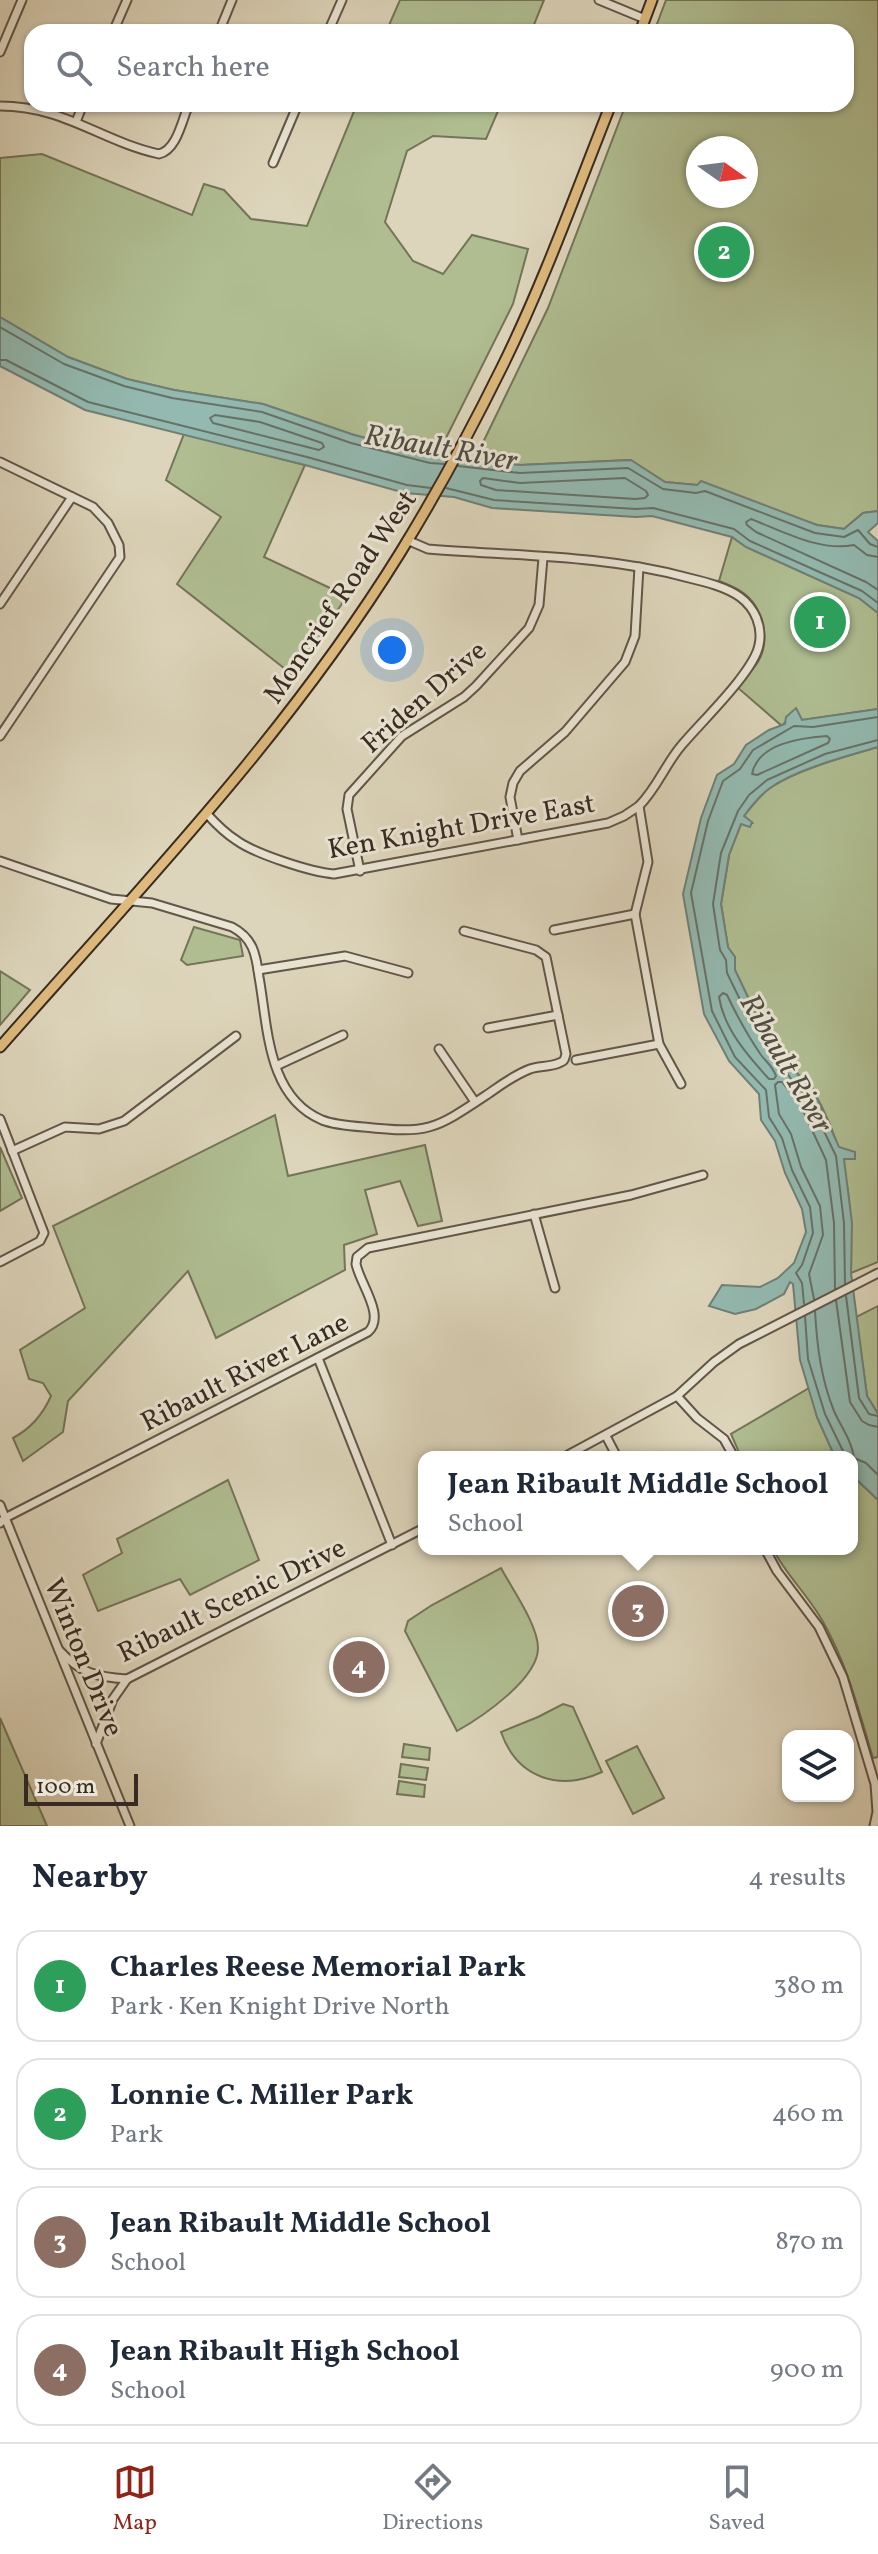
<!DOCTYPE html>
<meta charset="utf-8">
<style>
body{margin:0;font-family:Vollkorn,serif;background:#f2f2f3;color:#1f2937}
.controls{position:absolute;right:24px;bottom:24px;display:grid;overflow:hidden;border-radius:16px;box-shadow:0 2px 6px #0004}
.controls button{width:72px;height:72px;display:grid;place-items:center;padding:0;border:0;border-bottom:2px solid #e0e1e3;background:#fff;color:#1f2937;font:40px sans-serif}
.compass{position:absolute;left:686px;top:136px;width:72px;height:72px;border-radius:50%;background:#fff;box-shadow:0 2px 6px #0004;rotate:104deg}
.scale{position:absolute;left:24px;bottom:20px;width:114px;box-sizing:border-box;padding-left:8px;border:4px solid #392b21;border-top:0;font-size:22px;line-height:28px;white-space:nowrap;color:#392b21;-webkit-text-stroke:6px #e9e4d3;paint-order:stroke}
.you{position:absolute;left:392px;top:650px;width:28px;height:28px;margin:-20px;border:6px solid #fff;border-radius:50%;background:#1a73e8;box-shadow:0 0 0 12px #1a73e833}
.badge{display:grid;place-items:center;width:52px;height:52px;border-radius:50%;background:#8f2418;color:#fff;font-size:26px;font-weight:700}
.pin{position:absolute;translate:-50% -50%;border:4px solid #fff;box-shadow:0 2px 8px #0006}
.popup{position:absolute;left:418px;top:1451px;width:440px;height:104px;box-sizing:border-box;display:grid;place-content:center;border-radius:16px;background:#fff;filter:drop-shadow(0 2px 6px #0005);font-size:26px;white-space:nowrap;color:#747a83}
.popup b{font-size:30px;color:#1f2937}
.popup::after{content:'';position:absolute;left:50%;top:100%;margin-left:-16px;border:16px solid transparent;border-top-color:#fff}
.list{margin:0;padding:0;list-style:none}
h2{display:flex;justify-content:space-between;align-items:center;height:104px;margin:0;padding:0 32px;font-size:34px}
h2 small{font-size:26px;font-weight:400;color:#747a83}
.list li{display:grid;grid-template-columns:52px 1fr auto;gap:24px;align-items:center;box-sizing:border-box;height:112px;margin:0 16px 16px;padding:0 16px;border:2px solid #e0e1e3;border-radius:24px}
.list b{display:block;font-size:30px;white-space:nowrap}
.list p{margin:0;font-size:26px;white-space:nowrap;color:#747a83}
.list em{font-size:26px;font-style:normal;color:#747a83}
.icon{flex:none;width:44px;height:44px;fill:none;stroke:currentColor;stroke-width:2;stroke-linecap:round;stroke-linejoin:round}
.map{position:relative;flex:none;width:878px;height:1826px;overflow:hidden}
.search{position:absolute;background:#fff;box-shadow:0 2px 6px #0004;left:24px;right:24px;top:24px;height:88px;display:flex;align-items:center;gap:20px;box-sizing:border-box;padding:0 28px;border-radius:24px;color:#747a83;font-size:30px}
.sheet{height:616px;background:#fff}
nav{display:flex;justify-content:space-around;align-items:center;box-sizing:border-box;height:112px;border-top:2px solid #e0e1e3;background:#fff;font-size:22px;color:#747a83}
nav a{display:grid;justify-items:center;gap:4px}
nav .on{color:#8f2418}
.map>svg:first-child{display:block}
</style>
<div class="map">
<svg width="878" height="1826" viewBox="0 0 878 1826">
<rect width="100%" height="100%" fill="#ddd5bb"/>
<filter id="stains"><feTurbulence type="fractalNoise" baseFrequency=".0025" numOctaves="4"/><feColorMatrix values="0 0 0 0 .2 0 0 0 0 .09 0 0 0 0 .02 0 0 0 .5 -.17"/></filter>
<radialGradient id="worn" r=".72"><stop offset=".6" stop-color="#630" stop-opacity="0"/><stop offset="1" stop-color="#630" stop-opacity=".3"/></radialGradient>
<g fill="#afbd91" stroke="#747459" stroke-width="2" fill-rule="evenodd">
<polygon points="400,0 544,0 531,32 386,32"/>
<path d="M 666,0 L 878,0 L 878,511 L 863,513 L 844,529 L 817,525 L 697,485 L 665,482 L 630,460 L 520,465 L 475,459 L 548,308 L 626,104 L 846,104 L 846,32 L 654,32 ZM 698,148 L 746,148 L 746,196 L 698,196 Z"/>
<polygon points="357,104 501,104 486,139 433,136 407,151 385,222 413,261 443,274 472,235 528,249 513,304 446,438 432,455 354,435 263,404 174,390 127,379 68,357 0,317 0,158 42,154 192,215 204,184 224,190 251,219 307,226"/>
<polygon points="184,434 305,465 264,557 347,596 294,676 177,584 221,517 166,480"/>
<path d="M 732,537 L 746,547 L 859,598 L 878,613 L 878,709 L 802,720 L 796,709 L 782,726 L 737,687 C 744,679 752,671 758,662 C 771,640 763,606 742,592 C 735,587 726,584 719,581 Z"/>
<path d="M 878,747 L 878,1262 L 851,1273 C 852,1210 850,1162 821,1105 C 811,1086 793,1075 789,1053 L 777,1047 L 754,1010 L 735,970 L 735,957 L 728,948 L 721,904 L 729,855 L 741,824 L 752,823 L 744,816 C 752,806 759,796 770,788 C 796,770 847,756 878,747 Z"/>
<polygon points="194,927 240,940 243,956 187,965 181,960"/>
<polygon points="0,971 30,990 0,1025"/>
<path d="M 275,1115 L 288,1176 L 425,1145 L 442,1221 L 418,1226 L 400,1181 L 365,1190 L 377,1234 L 344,1245 L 345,1270 L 216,1338 L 188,1271 L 68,1401 L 63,1432 L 23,1461 L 13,1438 C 30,1429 43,1414 51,1396 L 43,1383 L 29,1379 L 20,1350 L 85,1308 L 53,1226 Z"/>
<polygon points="0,1147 22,1198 0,1211"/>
<polygon points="878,1306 878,1414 867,1396 856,1317"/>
<polygon points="809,1388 817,1417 835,1457 741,1457 731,1434"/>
<path d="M 852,1475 L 878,1500 L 878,1757 L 873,1758 C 859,1711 847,1663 822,1620 C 808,1595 786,1575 773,1549 L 852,1549 Z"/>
<polygon points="228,1480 259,1560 190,1595 180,1579 98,1611 83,1575 122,1553 117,1539"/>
<path d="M 501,1568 C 512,1589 538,1625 538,1648 C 538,1679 482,1717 457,1731 L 405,1631 L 408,1621 L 432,1605 Z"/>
<path d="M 563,1704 L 573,1707 L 602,1772 C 559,1792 517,1778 501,1732 L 538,1717 Z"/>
<polygon points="0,1718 47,1826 0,1826"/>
<polygon points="404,1744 430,1748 429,1760 402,1757"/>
<polygon points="637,1746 664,1798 633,1814 606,1761"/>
<polygon points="401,1764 428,1768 426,1780 399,1777"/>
<polygon points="399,1781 425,1785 424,1797 397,1794"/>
</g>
<g fill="#93b9b0" stroke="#6f8077" stroke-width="2">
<polygon points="0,317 68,357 127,379 174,390 263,404 354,435 432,455 520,465 631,460 665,482 697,485 701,481 817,525 844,529 863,513 878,511 878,523 868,532 878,541 878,613 859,598 746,547 732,537 652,516 636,517 492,508 454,497 405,493 305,465 85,410 0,366"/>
<path d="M 796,708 L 802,720 L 878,709 L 878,747 C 847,756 796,769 770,788 C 759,796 752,805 744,816 L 752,822 L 750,827 L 741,824 L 729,855 L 721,904 L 728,947 L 735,957 L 735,970 L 754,1010 L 777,1047 L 789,1053 C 792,1067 798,1080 812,1087 L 839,1147 L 855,1152 L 855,1159 L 844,1159 L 852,1223 L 851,1273 L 867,1396 L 878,1414 L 878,1500 L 852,1475 L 852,1457 L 835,1457 L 817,1417 L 800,1360 L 793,1284 L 790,1282 L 784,1294 L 756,1309 L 735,1314 L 709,1306 L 722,1285 L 760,1287 L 778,1278 L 794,1263 L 806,1232 L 802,1209 L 785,1173 L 775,1141 L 761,1120 L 759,1094 L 729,1061 L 704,1014 L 683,894 L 701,818 L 717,775 L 734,764 L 746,745 L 769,730 L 785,724 L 786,717 Z"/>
</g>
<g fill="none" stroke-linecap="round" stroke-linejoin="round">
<g stroke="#667268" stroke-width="2">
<polyline points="0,327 64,364 124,386 172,398 262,412 351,443 430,463 444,464"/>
<polyline points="0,360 6,360 88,402 307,457 407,485 431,488"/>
<polygon points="215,415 260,422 322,443 324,447 319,450 213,423 210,418"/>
<polyline points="458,466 520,473 628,468 663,489 696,493 705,491 815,533 844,537 858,530 870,544 878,547"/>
<polygon points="483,478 520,483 625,478 646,491 648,495 645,498 635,499 496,490 481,485 480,481"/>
<polyline points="446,488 494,500 636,509 653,508 734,529 750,541 862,591 878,603"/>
<path d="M 878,557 L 867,555 L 854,545 C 820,552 782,531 751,519 L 746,522 L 747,525 L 756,532 L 866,582 L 878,590"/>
<path d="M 827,736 L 830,739 L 828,743 L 757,775 L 752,774 C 758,743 801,738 827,736 Z"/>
<path d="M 723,993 L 727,995 C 737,1016 748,1036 761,1055 C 767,1063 772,1065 776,1076 L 774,1079 L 769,1079 C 748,1056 724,1029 719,997 Z"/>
<path d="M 845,1284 L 844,1223 L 836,1156 L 806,1094 C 794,1086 785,1072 781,1058 L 771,1052 L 747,1014 L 727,973 L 726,960 L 720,950 L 713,904 L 721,853 L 738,811 L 749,795 L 767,780 L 825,754 L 878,740"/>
<polyline points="846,1296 859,1398 869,1414 878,1416"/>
<polyline points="814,1299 809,1274 823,1235 820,1206 801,1167 791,1134 779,1114 775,1085 778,1082 782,1082 799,1102 826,1160 834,1223 835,1289"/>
<polyline points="836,1300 850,1402 862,1421 869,1425 878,1427"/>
<polyline points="804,1304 802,1283 796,1273 802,1265 813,1233 810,1207 792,1170 782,1138 769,1117 766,1090 735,1057 712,1011 691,893 708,821 723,781 740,769 753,750 794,726 813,727 878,717"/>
<path d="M 815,1311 C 817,1346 821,1379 834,1411 C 841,1427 852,1441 854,1458 L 866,1463 L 878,1475"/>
<polyline points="805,1316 808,1359 825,1414 843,1451 844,1457"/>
</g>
<g stroke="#625648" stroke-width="11">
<g id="minor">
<polyline points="599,0 645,19"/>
<polyline points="113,32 127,0"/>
<polyline points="219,32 232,0"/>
<polyline points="328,32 342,0"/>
<polyline points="0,52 22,0"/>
<path d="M 0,106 C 64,106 101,141 159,154 C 177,150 182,120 189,104"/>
<polyline points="76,122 83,104"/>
<polyline points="273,163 298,104"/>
<polyline points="0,462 93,507 108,523 119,545 120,557 0,736"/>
<path d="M 407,540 L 428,549 C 515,556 605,555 689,578 C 706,582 726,587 740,597 C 755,608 763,627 759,645 C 754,672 700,723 681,746 C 665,765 657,788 639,806 L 648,862 L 635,914 L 659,1044 L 681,1084"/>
<polyline points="0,604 72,497"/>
<path d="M 207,814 C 216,824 225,833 236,840 C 255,854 311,872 334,874 L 608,823 L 624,816 L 639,806"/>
<polyline points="518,840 510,797 513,783 520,771 565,732 625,662 635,636 639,567"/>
<path d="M 0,861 L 111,899 L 152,903 L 232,927 C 253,938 256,954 259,977 C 268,1027 267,1097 322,1120 C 335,1125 350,1126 364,1127 C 429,1134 434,1130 488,1094 C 501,1085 514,1075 530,1069 C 539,1066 550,1067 559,1063 C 565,1061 564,1060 566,1054 L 546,957 L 536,950 L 464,931"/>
<polyline points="360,871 347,809 349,795 402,736 464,697 476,686 529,628 539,605 543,558"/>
<polyline points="554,930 635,914"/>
<polyline points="258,970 345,956 408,973"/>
<polyline points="488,1028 558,1015"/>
<polyline points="439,1049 475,1102"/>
<polyline points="576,1060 659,1044"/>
<polyline points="276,1066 343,1035"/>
<polyline points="0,1119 44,1233 40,1241 0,1262"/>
<polyline points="12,1151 65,1127 99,1129 124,1121 236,1036"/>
<polyline points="534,1214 555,1288"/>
<polyline points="318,1358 392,1545"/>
<polyline points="677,1396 697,1418 724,1439 734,1457"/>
<polyline points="606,1436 617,1457"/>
<polyline points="564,1457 677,1396 714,1362 739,1344 878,1273"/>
<polyline points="0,1505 130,1826"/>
<path d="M 0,1523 L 5,1518 L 368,1332 C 386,1316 360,1284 356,1264 L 357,1257 L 368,1248 L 631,1195 L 703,1175"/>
<polyline points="765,1549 777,1571 819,1627 843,1677 875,1784 877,1812 874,1826"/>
<path d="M 59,1650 C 80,1673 96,1677 127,1679 L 424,1528"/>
<polyline points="96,1744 113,1699 127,1679"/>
</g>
</g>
<g stroke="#392b21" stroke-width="13">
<g id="major">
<polyline points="640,32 652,0"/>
<path d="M 0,1047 C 140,888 288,734 400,553 C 437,493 471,430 502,367 C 544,282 576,192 611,104"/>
</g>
</g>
<use href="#minor" stroke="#e9e4d3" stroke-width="7"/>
<use href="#major" stroke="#deba7e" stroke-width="9"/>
</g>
<g text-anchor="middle" stroke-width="6" stroke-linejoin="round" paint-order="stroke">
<g font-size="28" fill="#392b21" stroke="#e9e4d3">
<text transform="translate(339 596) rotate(-56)" y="10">Moncrief Road West</text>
<text transform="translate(423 696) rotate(-41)" y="10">Friden Drive</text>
<text transform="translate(461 825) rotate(-10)" y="10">Ken Knight Drive East</text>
<text transform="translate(244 1371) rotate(-27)" y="10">Ribault River Lane</text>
<text transform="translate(231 1599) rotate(-26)" y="10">Ribault Scenic Drive</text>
<text transform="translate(85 1657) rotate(68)" y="10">Winton Drive</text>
</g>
<g font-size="30" font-style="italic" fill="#504e45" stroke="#e9e4d3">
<text transform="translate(441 447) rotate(10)" y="10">Ribault River</text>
<text transform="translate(787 1063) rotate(60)" y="10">Ribault River</text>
</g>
</g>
<rect width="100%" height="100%" filter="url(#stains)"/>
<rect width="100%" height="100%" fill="url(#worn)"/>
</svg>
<div class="controls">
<button><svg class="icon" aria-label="layers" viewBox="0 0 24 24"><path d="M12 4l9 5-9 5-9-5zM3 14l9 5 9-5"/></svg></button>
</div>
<svg class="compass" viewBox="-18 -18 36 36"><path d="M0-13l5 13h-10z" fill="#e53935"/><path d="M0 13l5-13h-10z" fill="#747a83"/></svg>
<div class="scale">100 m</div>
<div class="you"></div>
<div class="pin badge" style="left:820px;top:622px;background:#2e9e5b">1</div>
<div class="pin badge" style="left:724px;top:252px;background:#2e9e5b">2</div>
<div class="pin badge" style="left:638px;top:1611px;background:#8d6e63">3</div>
<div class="popup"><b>Jean Ribault Middle School</b>School</div>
<div class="pin badge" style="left:359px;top:1667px;background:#8d6e63">4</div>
<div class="search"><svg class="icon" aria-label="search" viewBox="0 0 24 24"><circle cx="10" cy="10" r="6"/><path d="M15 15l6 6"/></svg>Search here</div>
</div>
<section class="sheet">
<h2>Nearby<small>4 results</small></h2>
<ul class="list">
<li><span class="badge" style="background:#2e9e5b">1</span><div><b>Charles Reese Memorial Park</b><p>Park · Ken Knight Drive North</p></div><em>380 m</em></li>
<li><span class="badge" style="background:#2e9e5b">2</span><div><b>Lonnie C. Miller Park</b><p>Park</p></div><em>460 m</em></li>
<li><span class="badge" style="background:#8d6e63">3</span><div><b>Jean Ribault Middle School</b><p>School</p></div><em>870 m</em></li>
<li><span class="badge" style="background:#8d6e63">4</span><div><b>Jean Ribault High School</b><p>School</p></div><em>900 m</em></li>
</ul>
</section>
<nav>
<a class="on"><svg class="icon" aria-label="map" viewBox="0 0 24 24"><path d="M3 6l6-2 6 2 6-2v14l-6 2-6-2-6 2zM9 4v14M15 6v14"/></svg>Map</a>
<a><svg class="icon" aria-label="directions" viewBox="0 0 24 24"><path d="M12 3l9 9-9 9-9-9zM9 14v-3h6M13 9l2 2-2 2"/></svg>Directions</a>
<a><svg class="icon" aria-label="saved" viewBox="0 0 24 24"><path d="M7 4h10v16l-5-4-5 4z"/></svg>Saved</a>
</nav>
